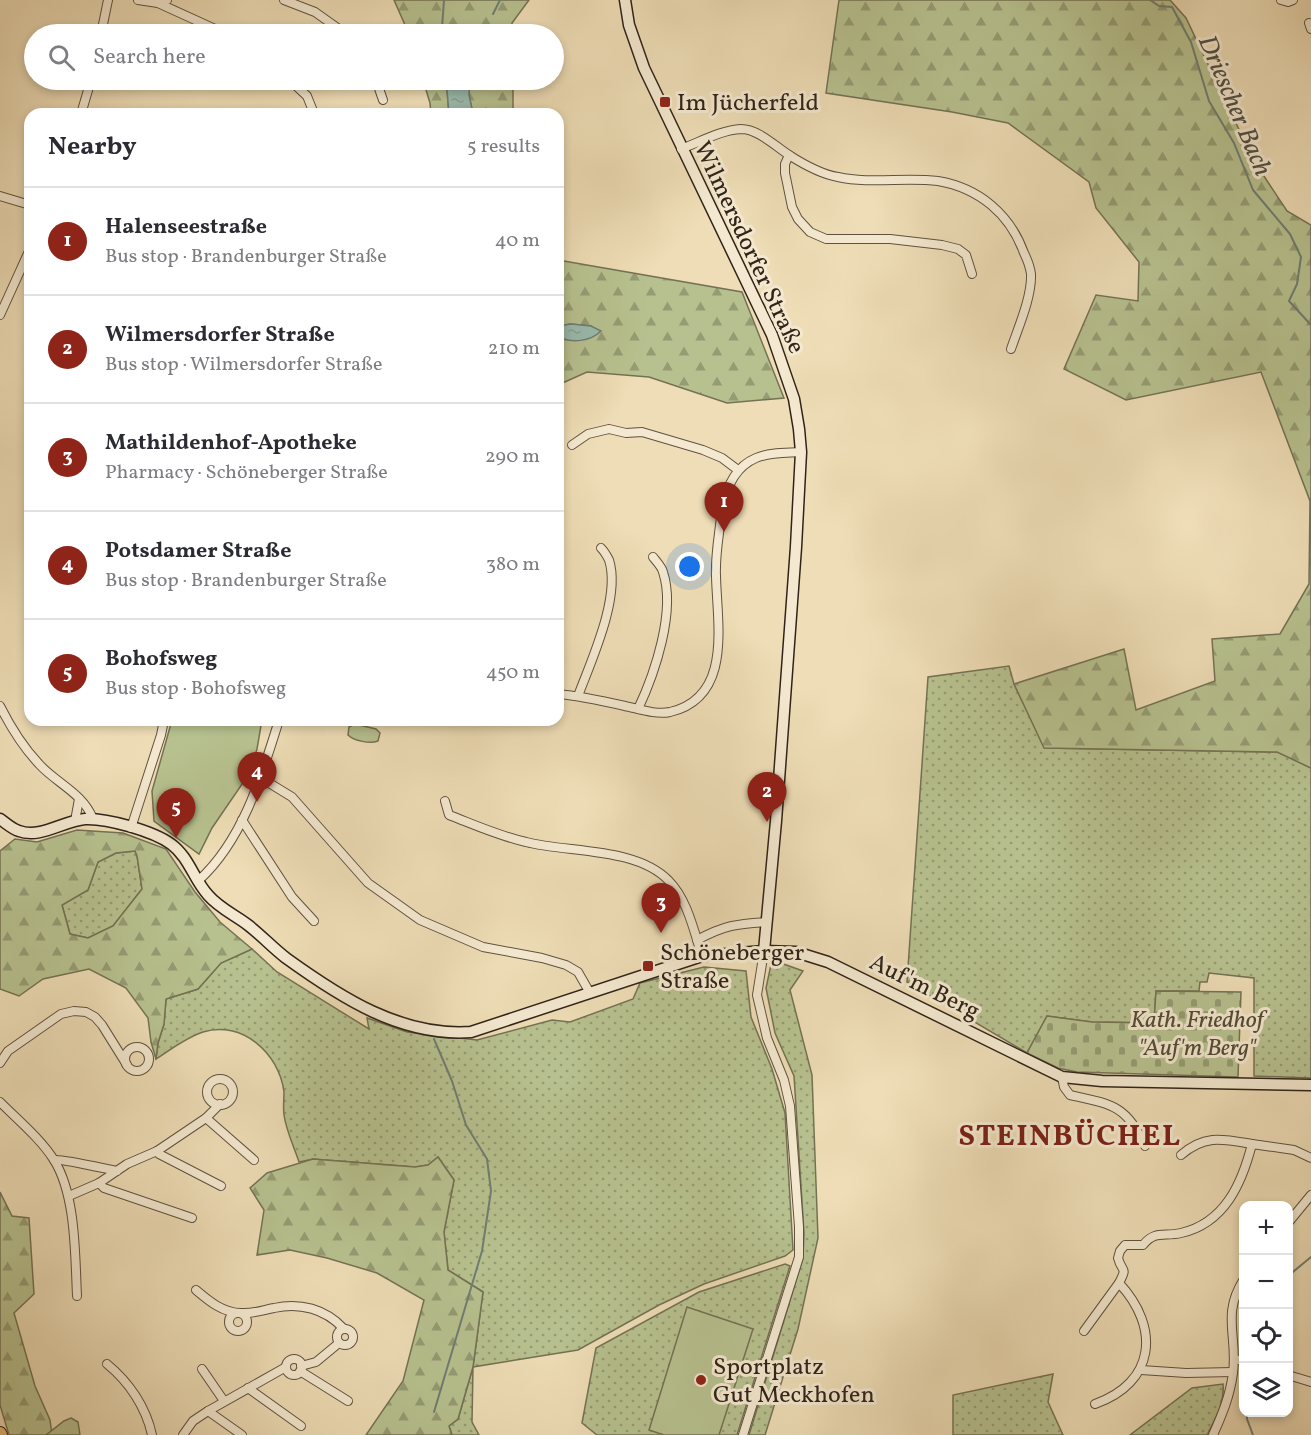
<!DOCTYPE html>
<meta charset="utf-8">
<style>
body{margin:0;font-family:Vollkorn,serif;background:#f7f7f7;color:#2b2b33}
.controls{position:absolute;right:18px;bottom:18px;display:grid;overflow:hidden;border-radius:12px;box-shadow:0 3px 9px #0003}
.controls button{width:54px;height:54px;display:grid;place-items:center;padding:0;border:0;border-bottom:2px solid #e1e1e2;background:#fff;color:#2b2b33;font:30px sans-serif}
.you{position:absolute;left:690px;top:567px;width:21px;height:21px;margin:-15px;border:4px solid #fff;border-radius:50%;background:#1a73e8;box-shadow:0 0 0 9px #1a73e833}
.badge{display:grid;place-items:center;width:39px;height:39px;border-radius:50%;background:#8f2418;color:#fff;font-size:20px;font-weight:700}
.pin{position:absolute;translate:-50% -50px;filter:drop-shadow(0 2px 3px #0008)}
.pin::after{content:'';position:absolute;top:32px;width:21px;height:18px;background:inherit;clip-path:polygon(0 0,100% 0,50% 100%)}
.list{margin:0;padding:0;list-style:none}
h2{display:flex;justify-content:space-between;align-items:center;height:78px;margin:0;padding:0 24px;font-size:26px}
h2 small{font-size:20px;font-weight:400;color:#7c7c81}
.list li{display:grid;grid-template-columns:39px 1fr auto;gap:18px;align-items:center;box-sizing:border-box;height:108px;padding:0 24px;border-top:2px solid #e1e1e2}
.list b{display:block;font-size:22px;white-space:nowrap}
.list p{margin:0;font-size:20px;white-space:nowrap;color:#7c7c81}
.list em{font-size:20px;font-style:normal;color:#7c7c81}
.icon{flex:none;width:33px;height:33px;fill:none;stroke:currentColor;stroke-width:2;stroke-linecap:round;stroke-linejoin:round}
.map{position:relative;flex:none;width:1311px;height:1435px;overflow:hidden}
.search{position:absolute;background:#fff;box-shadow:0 3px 9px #0003;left:24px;top:24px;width:540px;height:66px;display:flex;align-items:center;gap:15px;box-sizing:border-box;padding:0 21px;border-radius:33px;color:#7c7c81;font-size:22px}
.panel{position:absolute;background:#fff;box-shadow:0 3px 9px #0003;left:24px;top:108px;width:540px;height:618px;border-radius:18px}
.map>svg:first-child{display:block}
</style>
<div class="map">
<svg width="1311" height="1435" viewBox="0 0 1311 1435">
<defs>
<pattern id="grass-dots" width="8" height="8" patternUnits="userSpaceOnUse" patternTransform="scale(1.5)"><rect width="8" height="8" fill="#b7c18f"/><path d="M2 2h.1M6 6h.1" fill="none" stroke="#959c74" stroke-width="1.8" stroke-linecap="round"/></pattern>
<pattern id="forest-firs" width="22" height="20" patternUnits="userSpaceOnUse" patternTransform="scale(1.5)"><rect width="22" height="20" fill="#b7c18f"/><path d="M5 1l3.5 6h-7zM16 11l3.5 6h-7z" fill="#959c74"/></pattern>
<pattern id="cemetery-stones" width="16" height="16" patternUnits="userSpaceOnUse" patternTransform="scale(1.5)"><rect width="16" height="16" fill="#b7c18f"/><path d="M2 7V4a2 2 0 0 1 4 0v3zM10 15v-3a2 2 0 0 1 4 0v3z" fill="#959c74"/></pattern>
<pattern id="water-ripples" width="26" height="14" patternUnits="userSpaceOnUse" patternTransform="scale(1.5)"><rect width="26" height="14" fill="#99bbaf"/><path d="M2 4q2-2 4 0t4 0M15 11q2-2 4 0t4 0" fill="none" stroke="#84a096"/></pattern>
</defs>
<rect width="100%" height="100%" fill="#eeddb6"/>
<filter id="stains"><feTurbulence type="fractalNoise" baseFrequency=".00333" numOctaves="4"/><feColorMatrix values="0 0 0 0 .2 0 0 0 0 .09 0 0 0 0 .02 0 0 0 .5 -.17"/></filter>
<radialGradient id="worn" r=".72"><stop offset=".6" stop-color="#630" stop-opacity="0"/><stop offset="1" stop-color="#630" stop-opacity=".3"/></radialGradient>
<g fill="url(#grass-dots)" stroke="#747254" stroke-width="1.5">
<polygon points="1009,666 1014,684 1045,748 1278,752 1311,768 1311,1078 1254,1076 1254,978 1209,973 1207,982 1200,982 1199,991 1156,991 1154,1023 1092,1022 1047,1016 1027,1053 907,982 928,677"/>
<polygon points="135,851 137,856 142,889 113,926 88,938 70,934 62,905 88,890 98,862 116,853"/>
<path d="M 252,949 L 277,972 L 369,1029 L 367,1018 L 407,1032 L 477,1040 L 552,1020 L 570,1022 L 633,999 L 640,983 L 704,967 L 746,971 L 751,1017 L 772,1069 L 785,1113 L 793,1250 L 785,1256 L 704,1284 L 659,1305 L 578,1350 L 473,1367 L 472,1422 L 479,1435 L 452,1435 L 449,1426 L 458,1419 L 473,1367 L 483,1292 L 448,1270 L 444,1232 L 454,1180 L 438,1157 L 428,1165 L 415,1167 L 313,1159 L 299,1162 C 294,1147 286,1130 284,1115 C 283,1107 284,1099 284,1092 C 279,1053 242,1020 203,1032 C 187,1037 170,1050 156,1059 L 158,1043 L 164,1024 L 166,999 L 198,989 L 221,963 Z"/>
<polygon points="772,960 803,971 790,990 812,1075 818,1238 798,1329 765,1435 749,1435 803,1258 804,1233 794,1076 775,1033 766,988"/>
<polygon points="785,1264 790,1266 737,1435 597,1435 582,1423 596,1348 699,1292"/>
<polygon points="1053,1374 1048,1402 1063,1435 953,1435 953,1395"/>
<path d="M 1223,1384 C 1225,1403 1215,1419 1207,1435 L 1130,1435 L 1192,1388 Z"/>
</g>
<g fill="url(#forest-firs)" stroke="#747254" stroke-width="1.5" fill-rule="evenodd">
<polygon points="394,0 529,0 512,23 512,34 409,34"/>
<polygon points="839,0 1170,0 1186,18 1254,161 1287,211 1311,225 1311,768 1277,752 1044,748 1014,684 1124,649 1136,710 1215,681 1212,639 1280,634 1309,584 1310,501 1261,372 1126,400 1064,369 1096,295 1138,301 1139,262 1096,208 1089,182 1008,123 952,112 826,93"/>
<polygon points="423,80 443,80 447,90 449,114 431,114 430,103"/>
<polygon points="470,80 513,80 513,114 473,114 469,95"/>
<polygon points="558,260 742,292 784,398 727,403 649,377 587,372 558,385 558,337 581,340 591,326 571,324 558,326"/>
<path d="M 77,830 L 123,833 L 166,849 L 195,892 L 220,922 L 252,949 L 221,963 L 198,989 L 166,999 L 164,1024 L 158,1043 L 156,1059 L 151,1042 L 148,1018 L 126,988 L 89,969 L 43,979 L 19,996 L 0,989 L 0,851 L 15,839 L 37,842 ZM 135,851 L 137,856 L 142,889 L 113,926 L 88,938 L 70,934 L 62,905 L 88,890 L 98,862 L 116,853 Z"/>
<polygon points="438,1157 454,1180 444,1232 448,1270 483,1292 473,1367 458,1419 449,1426 452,1435 366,1435 403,1381 424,1300 377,1273 327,1258 290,1250 257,1255 264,1210 250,1188 267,1173 313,1159 415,1167 428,1165"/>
<polygon points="0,1192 12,1216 29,1218 34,1294 14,1313 35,1386 50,1420 52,1435 9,1435 0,1405"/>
</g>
<polygon fill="url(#cemetery-stones)" stroke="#747254" stroke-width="1.5" points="1156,991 1241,992 1238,1077 1077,1072 1058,1068 1027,1053 1047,1016 1092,1022 1154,1023"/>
<g fill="#b7c18f" stroke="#747254" stroke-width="1.5">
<polygon points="172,720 262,720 257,749 249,774 212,828 199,854 154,821 152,791"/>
<path d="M 355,724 L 376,729 L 380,733 L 378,741 C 370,744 354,741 348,735 L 349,727 Z"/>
<polygon points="687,1307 753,1329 719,1435 664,1435 649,1430"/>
<polygon points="71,1418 78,1422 80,1435 46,1435 64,1421"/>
</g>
<g fill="url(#water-ripples)" stroke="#6f7e73" stroke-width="1.5">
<polygon points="443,80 470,80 469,95 473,114 449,114 447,90"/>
<path d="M 571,324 L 591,326 L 601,331 C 590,342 572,343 558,337 L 558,326 Z"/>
</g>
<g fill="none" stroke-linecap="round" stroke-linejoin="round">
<g stroke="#6f7e73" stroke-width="2">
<polyline points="1150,0 1159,6 1172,7 1191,42 1209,101 1234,143 1253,190 1290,234 1301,257 1297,284 1289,301 1311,325"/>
<polyline points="493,14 500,0"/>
<polyline points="442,28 444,0"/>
<polyline points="434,1039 452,1081 466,1125 487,1159 491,1191 482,1251 434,1412"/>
<polyline points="1288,1276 1311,1257"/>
<polyline points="1247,1412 1247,1419 1253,1435"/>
</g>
<g stroke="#605240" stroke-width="10">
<g id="street">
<polyline points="138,0 158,3 167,0"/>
<polyline points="284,0 315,12 346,34"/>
<polyline points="1281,0 1288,2 1293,0"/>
<polyline points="158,3 226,34"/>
<polyline points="1309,23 1311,29"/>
<polyline points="101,34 108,0"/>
<polyline points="290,80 307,96 313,111"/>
<polyline points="376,80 383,100"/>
<polyline points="81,114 91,80"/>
<path d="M 681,149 C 700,142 721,130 741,129 C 758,129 775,146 789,155 C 803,164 820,174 838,177 C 870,184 905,177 938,181 C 979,188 1010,214 1024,253 C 1027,259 1030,267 1031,274 C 1032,297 1018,328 1011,349"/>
<polyline points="789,155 785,164 785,173 792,207 798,219 810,232 826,239 890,239 942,245 958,249 966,255 972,274"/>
<polyline points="0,196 30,205"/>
<polyline points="0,315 30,249"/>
<polyline points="572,445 588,434 609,429 626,433 642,432 703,450 722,458 738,470"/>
<path d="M 558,694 C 581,696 603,701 625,706 C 639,709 656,715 670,712 C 733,697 717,624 716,576 C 715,556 719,536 721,517 C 724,493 732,468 756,458 C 770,452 787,453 801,452"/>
<path d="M 578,696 C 591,661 621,597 609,560 C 607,556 604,551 601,548"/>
<path d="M 0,706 C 10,726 23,747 39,764 C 56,783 83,793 93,819"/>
<path d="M 638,709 C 655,673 676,611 663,572 C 662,567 656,561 653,557"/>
<polyline points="261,778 292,797 368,883 420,920 483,947 542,958 566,965 578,972 590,993"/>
<path d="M 445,801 L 449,815 C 475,825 499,836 526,842 C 569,853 637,847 669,881 C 687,899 694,931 702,956"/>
<polyline points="242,820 292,897 314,921"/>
<polyline points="75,821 79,799"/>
<polyline points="131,828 161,735 164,720"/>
<path d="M 199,880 C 243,840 262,775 279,720"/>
<path d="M 697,940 C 725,925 736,924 767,922"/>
<circle cx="137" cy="1059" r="12"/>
<polyline points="0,1063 8,1051 61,1014 74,1011 86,1012 95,1017 102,1025 127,1065"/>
<path d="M 1062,1077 L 1064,1087 L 1070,1095 C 1111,1104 1127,1105 1145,1146"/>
<circle cx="220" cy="1092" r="13"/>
<path d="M 0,1102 C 17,1119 41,1139 54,1160 C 76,1195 75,1255 77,1296"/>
<polyline points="206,1118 254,1160"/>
<polyline points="157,1151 159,1154 221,1186"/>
<path d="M 1181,1155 C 1205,1134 1223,1139 1252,1144"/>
<path d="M 54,1160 C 60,1158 106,1169 117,1171"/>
<polyline points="99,1183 104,1188 192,1218"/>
<polyline points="69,1196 99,1183 127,1164 157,1151 206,1118 220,1104"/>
<polyline points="1288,1223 1311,1195"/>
<path d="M 196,1290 C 209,1301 223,1313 241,1313 C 253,1314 263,1310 274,1308 C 300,1302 325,1309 343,1328"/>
<circle cx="238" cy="1322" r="9"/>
<circle cx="345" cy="1337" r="8"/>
<polyline points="1084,1331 1119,1283"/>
<polyline points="1234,1359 1244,1361"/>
<circle cx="294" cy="1367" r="8"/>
<path d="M 107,1364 C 129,1382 146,1407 152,1435"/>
<polyline points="301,1366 316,1362 339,1343"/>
<polyline points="202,1369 224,1401"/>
<polyline points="1141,1370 1186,1373 1233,1372"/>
<polyline points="300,1371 348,1401"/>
<polyline points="1288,1375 1311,1382"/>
<polyline points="248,1388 301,1426"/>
<path d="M 1095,1404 C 1155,1383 1161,1328 1119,1283 C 1128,1266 1122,1273 1118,1258 L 1120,1251 L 1125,1245 L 1143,1245 C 1155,1230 1164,1237 1181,1233 C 1225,1223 1242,1183 1252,1144 L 1294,1150 L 1311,1158"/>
<polyline points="208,1411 242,1435"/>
<polyline points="183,1435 193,1421 208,1411 286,1367"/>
<polyline points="743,1435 799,1257 799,1227 790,1106 784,1080 767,1038 757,995 764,951"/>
<path d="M 1213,1435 C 1222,1415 1230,1396 1233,1373 C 1238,1336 1221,1315 1244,1279"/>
</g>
</g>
<g stroke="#302319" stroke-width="13">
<g id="secondary">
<polyline points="625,0 629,25 644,68 772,335 794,399 799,429 801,452 796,547 776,821 764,951"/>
<path d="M 0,819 C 6,823 12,829 19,831 C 40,839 63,821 85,819 C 107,818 153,831 171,844 C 189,857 194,880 208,895 C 219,908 235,915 248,925 C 261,935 273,948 286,958 C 340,997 401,1037 471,1032 L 702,956 L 764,951 L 796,952 L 828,962 L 1062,1077 L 1102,1081 L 1311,1085"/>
</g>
</g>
<g stroke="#302319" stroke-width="14">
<polyline id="primary" points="0,1433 1,1435"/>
</g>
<use href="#street" stroke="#f4e9d0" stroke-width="8"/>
<use href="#secondary" stroke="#f4e9d0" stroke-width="10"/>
<use href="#primary" stroke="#e7be7b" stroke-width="12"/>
</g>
<g fill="#8f2418" stroke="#f4e9d0" stroke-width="2">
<rect x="659" y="96" width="12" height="12" rx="3"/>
<rect x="642" y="960" width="12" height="12" rx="3"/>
<circle cx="701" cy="1380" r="6"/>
</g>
<g text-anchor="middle" stroke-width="6" stroke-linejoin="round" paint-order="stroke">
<g font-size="24" fill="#302319" stroke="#f4e9d0" text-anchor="start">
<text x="677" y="110">Im Jücherfeld</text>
<text x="660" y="960">Schöneberger<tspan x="660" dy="28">Straße</tspan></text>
<text x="713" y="1374">Sportplatz<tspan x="713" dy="28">Gut Meckhofen</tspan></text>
</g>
<g font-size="24" fill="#302319" stroke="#f4e9d0">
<text transform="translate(750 247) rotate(65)" y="8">Wilmersdorfer Straße</text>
<text transform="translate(925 986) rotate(26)" y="8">Auf'm Berg</text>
</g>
<g font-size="24" font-style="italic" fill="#524a36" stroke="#f4e9d0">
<text x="1197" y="1027">Kath. Friedhof<tspan x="1197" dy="28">"Auf'm Berg"</tspan></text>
</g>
<g font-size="26" font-style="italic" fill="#505146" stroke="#f4e9d0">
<text transform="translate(1236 105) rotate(67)" y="9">Driescher Bach</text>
</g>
<g font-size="30" font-weight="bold" letter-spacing="1.5" fill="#7a1f14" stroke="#f4e9d0">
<text x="1070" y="1145">STEINBÜCHEL</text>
</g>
</g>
<rect width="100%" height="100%" filter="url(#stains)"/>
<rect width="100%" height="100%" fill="url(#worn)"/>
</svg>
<div class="controls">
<button>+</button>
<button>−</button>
<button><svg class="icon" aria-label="locate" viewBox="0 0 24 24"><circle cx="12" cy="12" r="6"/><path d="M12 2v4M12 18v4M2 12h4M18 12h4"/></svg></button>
<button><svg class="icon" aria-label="layers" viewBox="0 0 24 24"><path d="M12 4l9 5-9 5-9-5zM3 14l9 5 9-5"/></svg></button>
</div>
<div class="you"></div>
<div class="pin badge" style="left:724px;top:532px">1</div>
<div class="pin badge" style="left:767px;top:822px">2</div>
<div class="pin badge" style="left:661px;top:933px">3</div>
<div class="pin badge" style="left:257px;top:802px">4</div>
<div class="pin badge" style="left:176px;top:838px">5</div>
<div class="search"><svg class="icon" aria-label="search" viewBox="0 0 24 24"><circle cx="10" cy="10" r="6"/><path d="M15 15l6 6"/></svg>Search here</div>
<section class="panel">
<h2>Nearby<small>5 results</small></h2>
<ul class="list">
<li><span class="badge">1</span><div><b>Halenseestraße</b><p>Bus stop · Brandenburger Straße</p></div><em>40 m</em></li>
<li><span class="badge">2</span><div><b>Wilmersdorfer Straße</b><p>Bus stop · Wilmersdorfer Straße</p></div><em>210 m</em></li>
<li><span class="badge">3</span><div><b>Mathildenhof-Apotheke</b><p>Pharmacy · Schöneberger Straße</p></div><em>290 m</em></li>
<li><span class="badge">4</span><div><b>Potsdamer Straße</b><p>Bus stop · Brandenburger Straße</p></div><em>380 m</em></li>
<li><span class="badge">5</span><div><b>Bohofsweg</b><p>Bus stop · Bohofsweg</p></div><em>450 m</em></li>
</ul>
</section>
</div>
